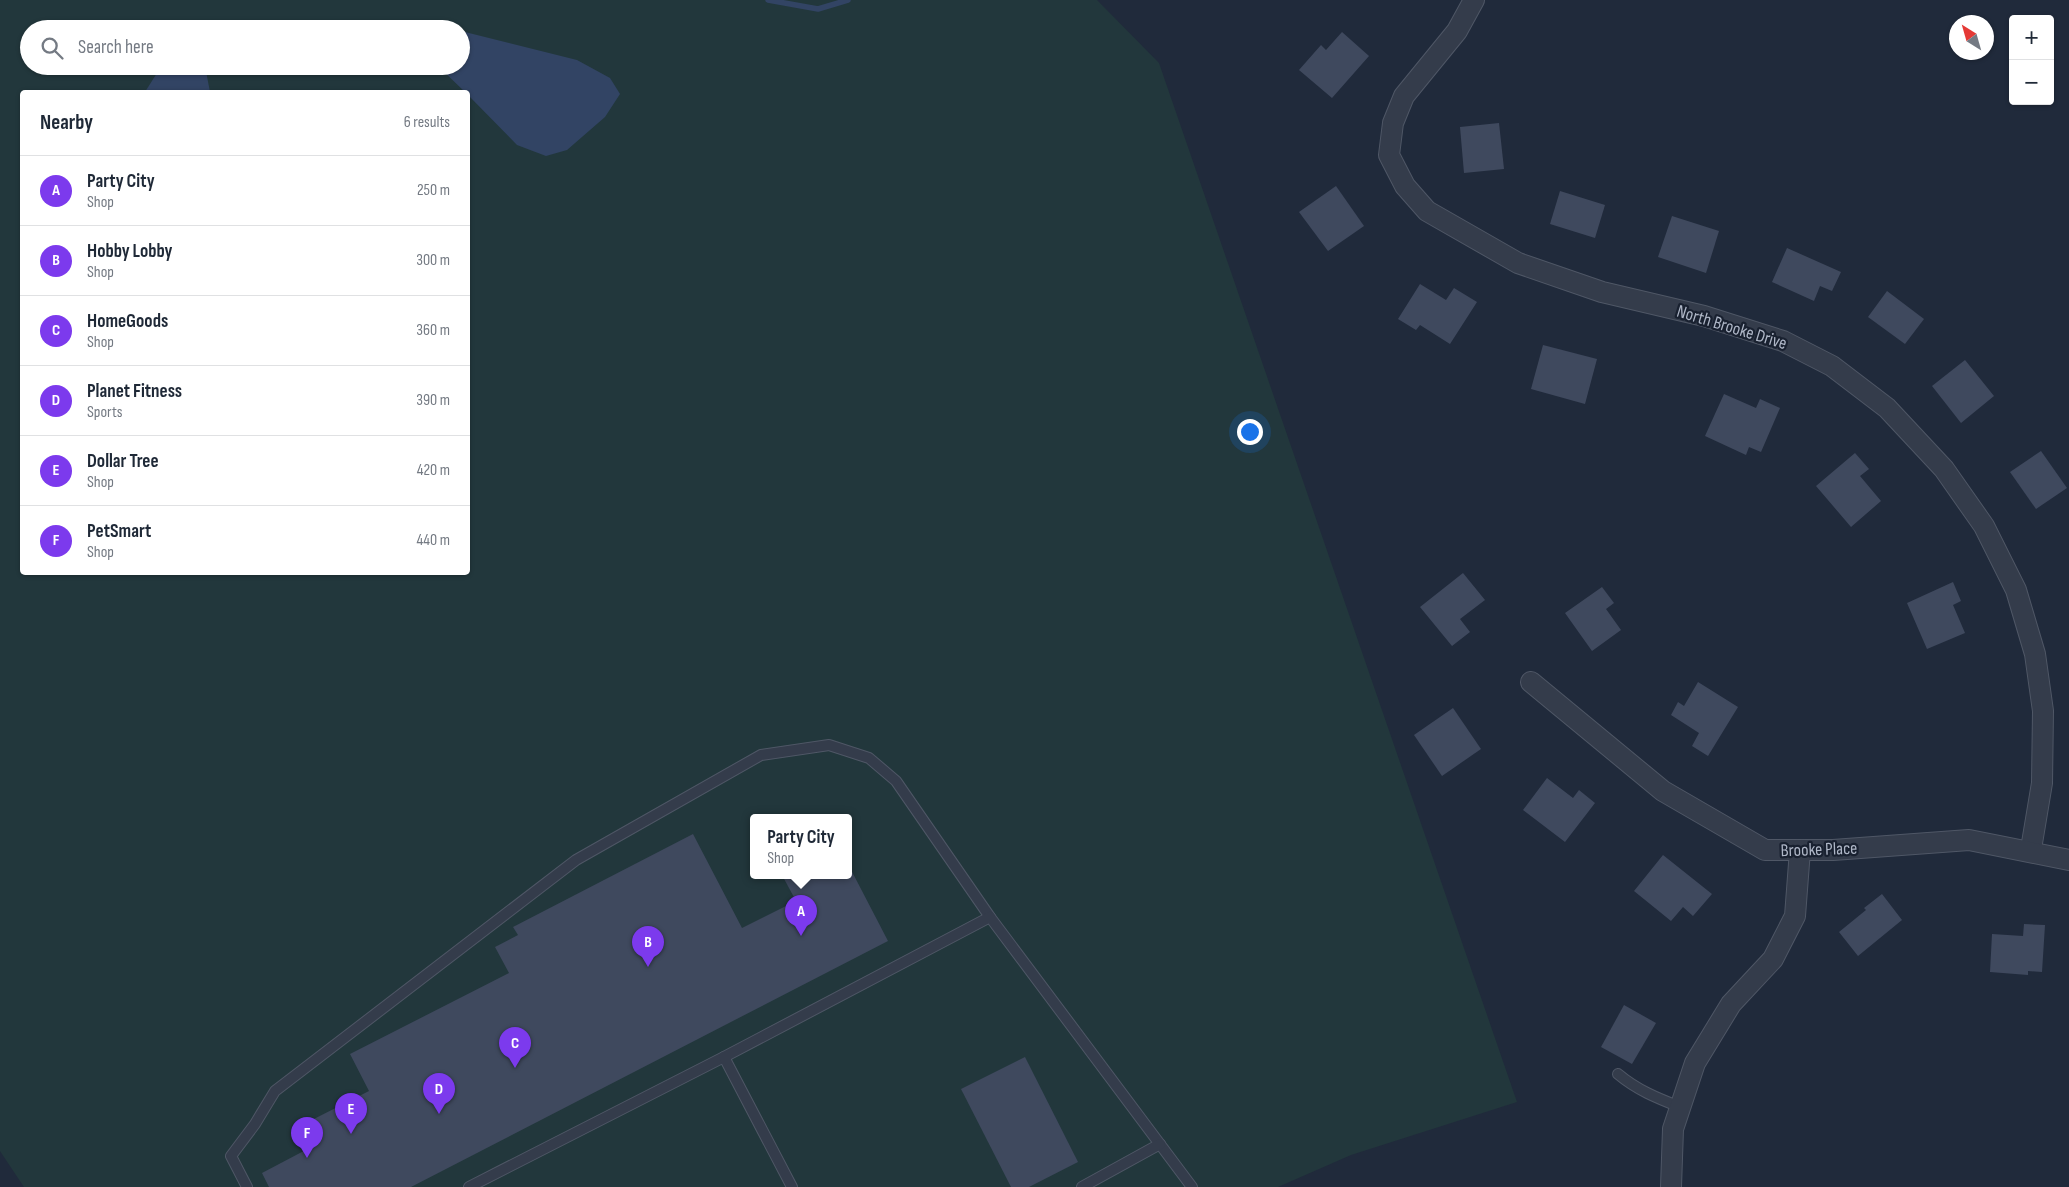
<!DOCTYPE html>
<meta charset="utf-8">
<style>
body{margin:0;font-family:"Sofia Sans Condensed",sans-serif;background:#f6f6f7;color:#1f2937}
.controls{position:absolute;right:15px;top:15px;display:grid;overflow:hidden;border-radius:5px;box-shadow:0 1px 4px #0004}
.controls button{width:45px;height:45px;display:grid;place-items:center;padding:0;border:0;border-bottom:1px solid #e0e1e3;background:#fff;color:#1f2937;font:25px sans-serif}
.compass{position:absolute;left:1949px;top:15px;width:45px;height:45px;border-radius:50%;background:#fff;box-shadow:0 1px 4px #0004;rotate:323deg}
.you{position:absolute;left:1249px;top:431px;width:18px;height:18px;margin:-12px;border:4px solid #fff;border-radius:50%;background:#1a73e8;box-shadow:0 0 0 8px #1a73e833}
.badge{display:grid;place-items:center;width:32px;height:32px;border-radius:50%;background:#7c3aed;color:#fff;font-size:16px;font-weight:700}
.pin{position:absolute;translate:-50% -41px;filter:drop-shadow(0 1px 2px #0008)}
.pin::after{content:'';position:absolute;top:26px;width:18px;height:15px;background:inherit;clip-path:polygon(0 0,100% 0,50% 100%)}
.popup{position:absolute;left:750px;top:814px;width:102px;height:65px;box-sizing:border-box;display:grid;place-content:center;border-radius:5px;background:#fff;filter:drop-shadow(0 1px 4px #0005);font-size:16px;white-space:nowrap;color:#747a83}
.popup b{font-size:19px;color:#1f2937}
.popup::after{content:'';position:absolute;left:50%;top:100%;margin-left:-10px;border:10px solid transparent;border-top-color:#fff}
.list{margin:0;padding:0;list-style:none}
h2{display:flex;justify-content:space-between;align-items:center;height:65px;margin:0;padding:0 20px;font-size:21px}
h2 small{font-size:16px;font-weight:400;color:#747a83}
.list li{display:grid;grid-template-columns:32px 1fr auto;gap:15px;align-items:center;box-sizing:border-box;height:70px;padding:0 20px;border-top:1px solid #e0e1e3}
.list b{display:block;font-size:19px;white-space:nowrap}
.list p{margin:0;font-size:16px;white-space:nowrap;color:#747a83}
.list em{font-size:16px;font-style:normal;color:#747a83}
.icon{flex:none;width:28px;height:28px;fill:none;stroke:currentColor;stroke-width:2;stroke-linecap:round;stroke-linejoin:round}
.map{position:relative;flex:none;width:2069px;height:1187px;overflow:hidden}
.search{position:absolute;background:#fff;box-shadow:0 1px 4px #0004;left:20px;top:20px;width:450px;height:55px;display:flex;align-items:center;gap:12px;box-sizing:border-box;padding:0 18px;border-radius:28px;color:#747a83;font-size:19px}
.panel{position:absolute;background:#fff;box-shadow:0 1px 4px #0004;left:20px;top:90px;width:450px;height:485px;border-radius:5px}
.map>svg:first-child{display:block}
</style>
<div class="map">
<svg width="2069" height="1187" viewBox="0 0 2069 1187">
<rect width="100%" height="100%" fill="#202a3b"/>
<path fill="#22373c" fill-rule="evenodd" d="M 0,0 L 1097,0 L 1159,63 L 1517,1102 L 1351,1155 L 1278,1187 L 24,1187 L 0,1151 ZM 29,29 L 461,29 L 461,66 L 29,66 ZM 22,92 L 468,92 L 468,572 L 22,572 ZM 754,817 L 848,817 L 848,875 L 754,875 Z"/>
<g fill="#324464">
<polygon points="461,31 577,60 610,78 620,94 605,117 567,150 546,156 517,145 468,95 468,92 465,92 438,66 461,66"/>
<polygon points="165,66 205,66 210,92 145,92 157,73"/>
</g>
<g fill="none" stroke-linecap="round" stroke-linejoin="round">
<polyline stroke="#324464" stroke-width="5.5" points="768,0 818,9 848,0"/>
</g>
<g fill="#3f495e">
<polygon points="1342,32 1369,56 1332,98 1299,70 1321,45 1326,50"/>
<polygon points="1499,123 1504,169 1464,173 1460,127"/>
<polygon points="1336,186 1364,226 1328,251 1299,212"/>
<polygon points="1560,191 1605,205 1595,238 1550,224"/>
<polygon points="1672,216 1719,231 1706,273 1658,257"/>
<polygon points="1787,248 1841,272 1832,291 1820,286 1814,301 1772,282"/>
<polygon points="1420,284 1446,300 1454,288 1477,302 1450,344 1420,325 1416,330 1398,319"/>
<polygon points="1887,291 1924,319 1905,344 1868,317"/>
<polygon points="1543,345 1597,359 1585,404 1531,389"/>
<polygon points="1965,360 1994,396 1961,423 1932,386"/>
<polygon points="1724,394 1756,408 1760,399 1780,408 1761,452 1749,447 1746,455 1705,436"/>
<polygon points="2041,451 2067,488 2036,509 2010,472"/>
<polygon points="1855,453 1869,469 1860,476 1881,501 1851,527 1816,486"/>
<polygon points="1463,573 1485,600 1460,619 1470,632 1452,646 1420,607"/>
<polygon points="1953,582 1961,601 1953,605 1965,633 1927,649 1907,603"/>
<polygon points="1602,587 1614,603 1606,609 1621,630 1592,651 1565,613"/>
<polygon points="1698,682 1738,707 1708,756 1692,746 1699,733 1671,715 1678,702 1684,706"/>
<polygon points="1453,708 1481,749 1442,776 1414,735"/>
<polygon points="1547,778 1573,798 1579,790 1595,803 1565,842 1523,810"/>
<polygon points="693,834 742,928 796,901 782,875 848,875 848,864 888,941 411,1187 269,1187 262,1173 317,1144 306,1123 369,1091 350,1054 509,973 495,947 518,935 513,927"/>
<polygon points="1663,855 1712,894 1693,916 1683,907 1671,921 1634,891"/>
<polygon points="1882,894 1902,920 1858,956 1839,932 1866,910 1864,908"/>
<polygon points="2024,924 2045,925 2042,972 2028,971 2028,975 1990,972 1992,934 2023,936"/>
<polygon points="1624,1005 1656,1023 1632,1064 1601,1047"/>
<polygon points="1025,1057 1078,1162 1029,1187 1011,1187 961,1089"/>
</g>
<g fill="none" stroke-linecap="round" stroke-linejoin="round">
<g stroke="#4f5766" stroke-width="12">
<g id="service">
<path d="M 1618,1074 C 1637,1090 1657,1098 1680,1107"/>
<polyline points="247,1187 231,1156 255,1124 275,1091 576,860 761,755 829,745 869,758 896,781 990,917"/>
<polyline points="469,1187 724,1057"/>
<polyline points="792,1187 724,1057 990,917 1192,1187"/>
<polyline points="1082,1187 1160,1144"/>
</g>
</g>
<g stroke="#4f5766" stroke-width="22">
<g id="minor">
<polyline points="1474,0 1457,31 1404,96 1393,123 1389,155 1405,186 1427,211 1518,263 1602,292 1704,316 1783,341 1832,366 1887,408 1944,469 1984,526 2016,590 2035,654 2043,711 2042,783 2032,843 2029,851"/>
<polyline points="1531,682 1663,791 1765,850 1833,850 1969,840 2069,860"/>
<polyline points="1671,1187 1673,1129 1695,1063 1731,1004 1773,959 1795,916 1800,850"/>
</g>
</g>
<use href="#service" stroke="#343c4b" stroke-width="10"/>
<use href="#minor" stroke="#343c4b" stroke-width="20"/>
</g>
<g text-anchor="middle" stroke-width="4.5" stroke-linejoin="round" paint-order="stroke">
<g font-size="18" fill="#afb7c7" stroke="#192130">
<text transform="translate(1732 327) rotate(17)" y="6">North Brooke Drive</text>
<text transform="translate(1819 849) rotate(-2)" y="6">Brooke Place</text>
</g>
</g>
</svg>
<div class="controls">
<button>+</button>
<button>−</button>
</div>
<svg class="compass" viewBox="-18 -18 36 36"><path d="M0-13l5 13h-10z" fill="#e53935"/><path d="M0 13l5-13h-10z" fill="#747a83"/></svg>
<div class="you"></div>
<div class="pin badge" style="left:801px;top:936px">A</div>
<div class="popup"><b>Party City</b>Shop</div>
<div class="pin badge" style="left:648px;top:967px">B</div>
<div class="pin badge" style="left:515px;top:1068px">C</div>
<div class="pin badge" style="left:439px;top:1114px">D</div>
<div class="pin badge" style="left:351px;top:1134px">E</div>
<div class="pin badge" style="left:307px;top:1158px">F</div>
<div class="search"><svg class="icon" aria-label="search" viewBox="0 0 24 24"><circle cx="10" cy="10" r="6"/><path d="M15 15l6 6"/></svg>Search here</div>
<section class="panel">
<h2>Nearby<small>6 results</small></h2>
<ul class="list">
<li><span class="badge">A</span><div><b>Party City</b><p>Shop</p></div><em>250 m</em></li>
<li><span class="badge">B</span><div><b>Hobby Lobby</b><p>Shop</p></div><em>300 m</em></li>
<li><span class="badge">C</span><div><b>HomeGoods</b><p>Shop</p></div><em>360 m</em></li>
<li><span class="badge">D</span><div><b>Planet Fitness</b><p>Sports</p></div><em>390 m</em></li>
<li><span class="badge">E</span><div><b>Dollar Tree</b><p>Shop</p></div><em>420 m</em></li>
<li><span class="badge">F</span><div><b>PetSmart</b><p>Shop</p></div><em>440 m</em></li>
</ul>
</section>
</div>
